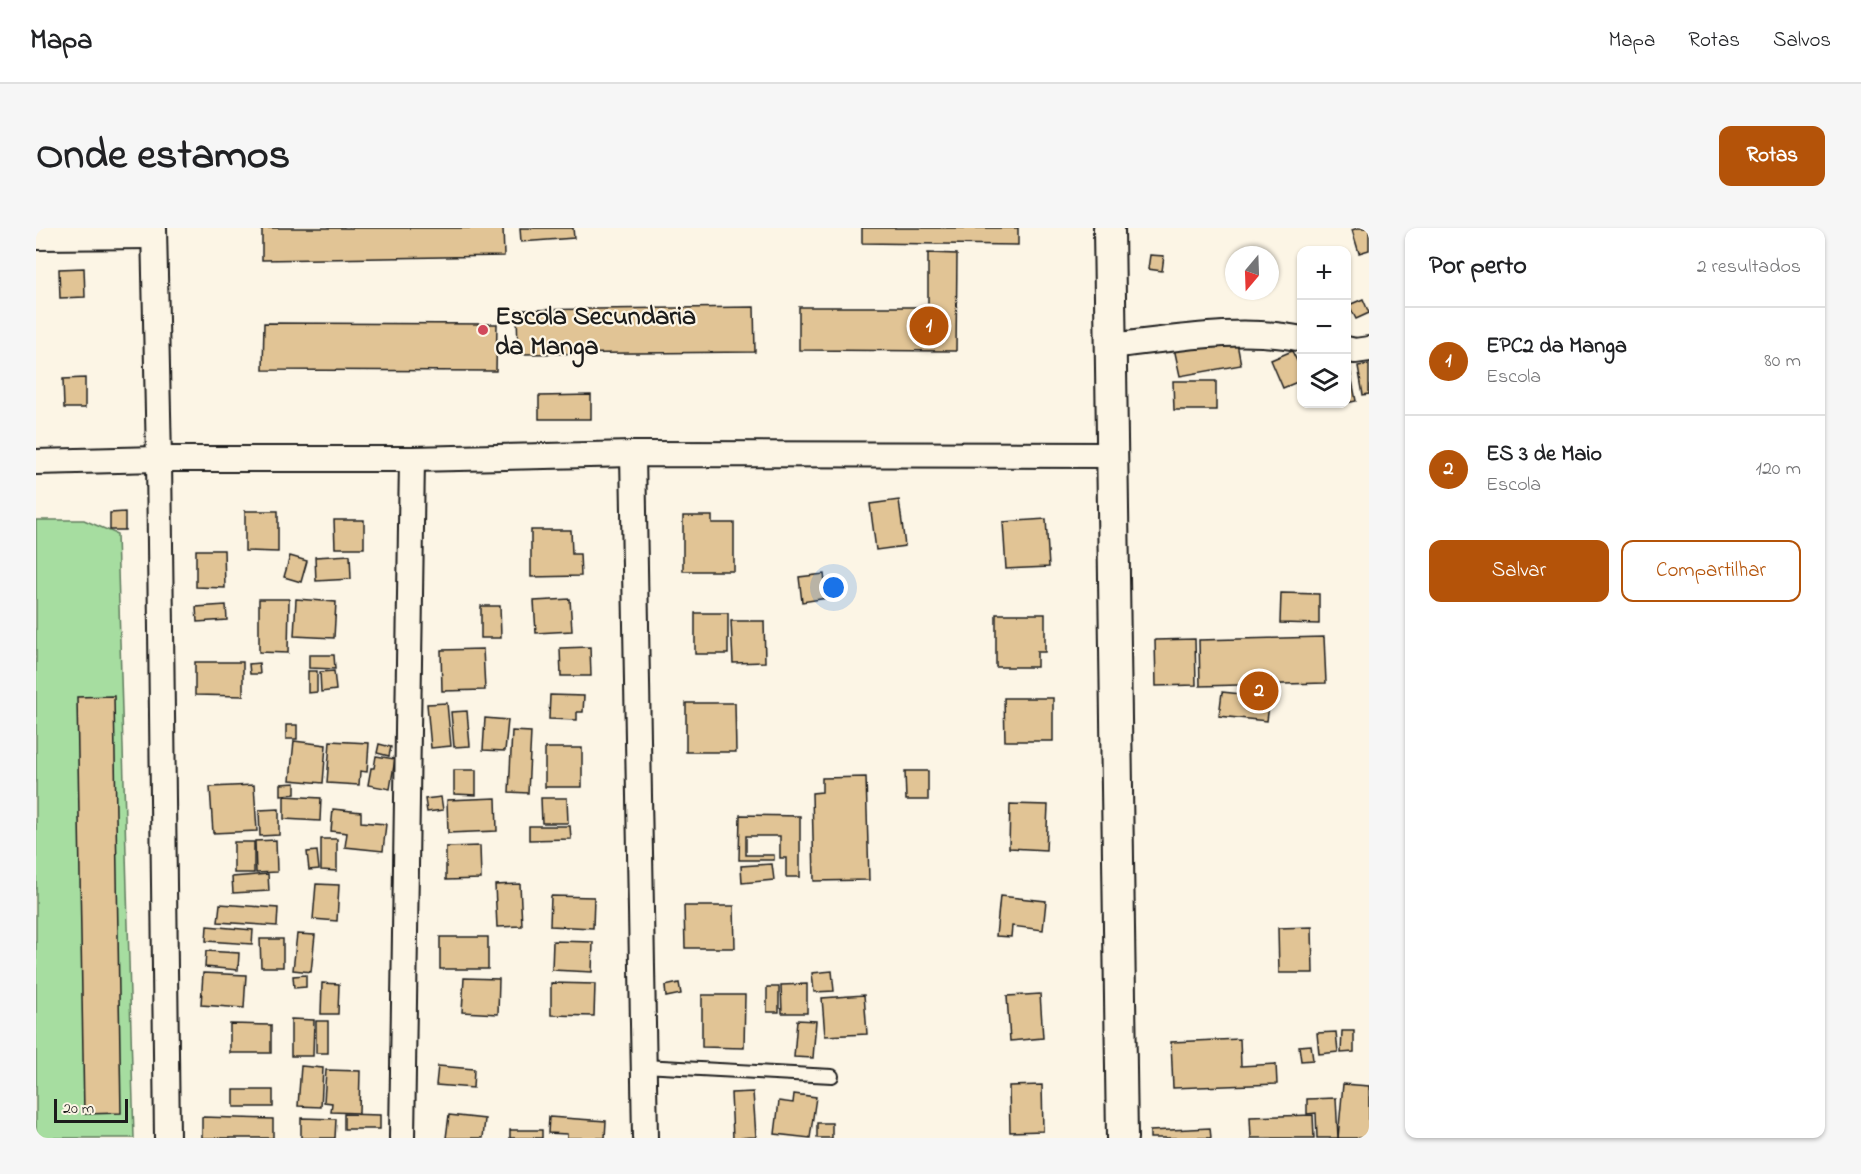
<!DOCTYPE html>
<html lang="pt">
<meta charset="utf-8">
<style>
body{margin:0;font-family:"Indie Flower",sans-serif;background:#f6f6f6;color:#202124}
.controls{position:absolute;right:18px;top:18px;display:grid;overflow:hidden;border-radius:12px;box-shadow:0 2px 4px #0004}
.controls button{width:54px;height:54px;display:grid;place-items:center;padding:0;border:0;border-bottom:2px solid #e0e0e0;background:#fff;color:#202124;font:30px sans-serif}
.compass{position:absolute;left:1189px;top:18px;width:54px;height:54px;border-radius:50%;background:#fff;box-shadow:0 2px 4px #0004;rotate:199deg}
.scale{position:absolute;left:18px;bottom:15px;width:74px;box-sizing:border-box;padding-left:6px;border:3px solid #1c1c1c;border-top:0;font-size:16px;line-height:21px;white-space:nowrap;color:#1c1c1c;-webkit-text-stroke:4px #fcf5e5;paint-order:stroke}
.you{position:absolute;left:798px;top:360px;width:21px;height:21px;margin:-15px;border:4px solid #fff;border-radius:50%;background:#1a73e8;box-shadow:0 0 0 9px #1a73e833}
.badge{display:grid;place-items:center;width:39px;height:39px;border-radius:50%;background:#b45309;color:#fff;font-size:20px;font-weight:700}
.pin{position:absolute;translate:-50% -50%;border:3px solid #fff;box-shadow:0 2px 6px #0006}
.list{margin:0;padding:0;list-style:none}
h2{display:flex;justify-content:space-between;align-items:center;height:78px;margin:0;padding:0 24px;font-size:26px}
h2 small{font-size:20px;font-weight:400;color:#757577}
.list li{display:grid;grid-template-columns:39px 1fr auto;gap:18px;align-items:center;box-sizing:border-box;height:108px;padding:0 24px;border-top:2px solid #e0e0e0}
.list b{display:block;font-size:22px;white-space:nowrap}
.list p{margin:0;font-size:20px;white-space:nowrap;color:#757577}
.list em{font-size:20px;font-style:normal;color:#757577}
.actions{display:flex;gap:12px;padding:18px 24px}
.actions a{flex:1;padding:14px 0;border:2px solid #b45309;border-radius:12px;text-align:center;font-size:21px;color:#b45309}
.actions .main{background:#b45309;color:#fff}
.icon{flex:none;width:33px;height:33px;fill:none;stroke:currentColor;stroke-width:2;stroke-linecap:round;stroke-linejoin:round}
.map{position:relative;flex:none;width:1333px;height:910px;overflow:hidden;border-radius:12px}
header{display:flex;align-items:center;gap:36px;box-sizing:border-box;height:84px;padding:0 30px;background:#fff;border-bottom:2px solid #e0e0e0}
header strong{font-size:28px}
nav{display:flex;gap:33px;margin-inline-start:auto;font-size:21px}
.intro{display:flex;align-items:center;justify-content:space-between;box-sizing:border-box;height:144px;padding:0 36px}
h1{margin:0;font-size:42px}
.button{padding:15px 27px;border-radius:12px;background:#b45309;color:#fff;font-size:21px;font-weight:700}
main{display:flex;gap:36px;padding:0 36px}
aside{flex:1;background:#fff;border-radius:12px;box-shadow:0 2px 4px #0004}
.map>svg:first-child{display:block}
</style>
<header>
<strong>Mapa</strong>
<nav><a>Mapa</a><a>Rotas</a><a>Salvos</a></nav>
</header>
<div class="intro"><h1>Onde estamos</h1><a class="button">Rotas</a></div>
<main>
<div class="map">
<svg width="1333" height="910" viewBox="0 0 1333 910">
<rect width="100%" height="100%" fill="#fcf5e5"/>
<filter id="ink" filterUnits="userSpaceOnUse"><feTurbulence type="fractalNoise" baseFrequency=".0167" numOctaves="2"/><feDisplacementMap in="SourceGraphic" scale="12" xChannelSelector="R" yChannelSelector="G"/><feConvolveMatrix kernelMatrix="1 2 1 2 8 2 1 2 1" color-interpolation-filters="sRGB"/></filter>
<g filter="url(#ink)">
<polygon fill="#a6dda0" stroke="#617c5e" stroke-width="1.5" points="0,292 48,292 81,306 98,910 0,910"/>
<g fill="#e1c495" stroke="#1c1c1c" stroke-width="1.5">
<polygon points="226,0 467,0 468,28 226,32"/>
<polygon points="484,0 537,0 538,10 485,14"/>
<polygon points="826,0 982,0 982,17 826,15"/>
<polygon points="1322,0 1333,0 1333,22 1323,25 1316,2"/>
<polygon points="892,25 921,26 920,123 763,122 763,79 892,79"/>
<polygon points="1114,27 1128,28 1126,43 1112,41"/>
<polygon points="48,40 49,69 24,70 23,41"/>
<polygon points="1327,71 1333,85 1320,91 1313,77"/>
<polygon points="718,79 719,124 482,126 481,82"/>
<polygon points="228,95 461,96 460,143 227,142"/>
<polygon points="1173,114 1174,120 1201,115 1205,137 1144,148 1138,120"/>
<polygon points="1256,123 1266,143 1266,152 1247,160 1235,132"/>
<polygon points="1333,136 1333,166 1327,167 1322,138"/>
<polygon points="1313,137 1320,173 1310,175 1310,138"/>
<polygon points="49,150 49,180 28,180 27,151"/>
<polygon points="1137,153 1180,153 1180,182 1138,182"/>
<polygon points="555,167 555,191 503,191 503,168"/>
<polygon points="863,272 869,318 840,322 834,276"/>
<polygon points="209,283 242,283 242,324 209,323"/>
<polygon points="89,284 89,302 74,302 74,285"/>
<polygon points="647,288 676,288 676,295 698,295 698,343 647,343"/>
<polygon points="1010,291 1013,339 970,341 967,294"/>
<polygon points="298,292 328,292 328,320 299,320"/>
<polygon points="495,302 535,302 536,326 544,326 545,348 495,349"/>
<polygon points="160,322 188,322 189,360 160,359"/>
<polygon points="314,327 315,351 280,353 279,329"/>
<polygon points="254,328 271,333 265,354 248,349"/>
<polygon points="788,346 791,370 766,374 763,349"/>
<polygon points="1245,365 1283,366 1283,396 1244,395"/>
<polygon points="223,371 253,371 252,425 223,424"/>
<polygon points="260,371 300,374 298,410 258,408"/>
<polygon points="534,371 536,403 500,405 498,373"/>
<polygon points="190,377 191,392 161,394 160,379"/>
<polygon points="445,378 464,378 465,410 445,410"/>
<rect x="659" y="385" width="33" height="41"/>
<polygon points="960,386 1009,386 1009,424 1001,424 1001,439 960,439"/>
<polygon points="695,393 728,393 729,434 697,435"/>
<polygon points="1288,409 1290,455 1164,458 1163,412"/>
<polygon points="1159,411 1160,457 1120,458 1119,412"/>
<polygon points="554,419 555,448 525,448 524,420"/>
<polygon points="447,421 449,462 406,463 405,422"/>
<polygon points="273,427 298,427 299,441 273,440"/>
<polygon points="159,434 207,434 207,468 159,467"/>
<polygon points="223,435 224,446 214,446 213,436"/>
<polygon points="272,443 281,443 281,464 272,465"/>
<polygon points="298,443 300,462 285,464 284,444"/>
<polygon points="1186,464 1234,469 1231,493 1183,488"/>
<polygon points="514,467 548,468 547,484 541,484 541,492 513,491"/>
<polygon points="78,468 85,885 48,886 41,469"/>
<polygon points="968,470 1017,470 1017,513 969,513"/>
<polygon points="411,475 415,518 395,520 391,476"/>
<polygon points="650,475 699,475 700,524 650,524"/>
<polygon points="431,483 434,518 418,519 415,484"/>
<polygon points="449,490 472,492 469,523 447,522"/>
<rect x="250" y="497" width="11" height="14"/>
<polygon points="476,503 495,504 492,565 473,564"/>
<polygon points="258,513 290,517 287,555 254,552"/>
<polygon points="294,513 333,515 331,544 324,543 323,557 291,555"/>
<polygon points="343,516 355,519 353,528 341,525"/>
<rect x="509" y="520" width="37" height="39"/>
<polygon points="340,528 359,531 354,561 332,557 335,540 338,540"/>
<polygon points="418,542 440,542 440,567 418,566"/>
<polygon points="869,543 892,543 892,572 870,572"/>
<polygon points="830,549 833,652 778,653 776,565 786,564 786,550"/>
<polygon points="259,555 259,566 245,567 245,556"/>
<polygon points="218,557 221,603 177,605 174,559"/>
<polygon points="248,568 285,570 284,593 248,591"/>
<polygon points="405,569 407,582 391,584 389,571"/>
<polygon points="460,570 461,603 412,605 411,572"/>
<polygon points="505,570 531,570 532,595 506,595"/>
<polygon points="974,576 1012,577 1010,622 973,620"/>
<polygon points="243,581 243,607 224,608 223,582"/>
<polygon points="297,581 325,584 325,594 350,596 347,623 309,619 311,605 295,603"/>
<polygon points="704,587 764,588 764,649 750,649 750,630 744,630 744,608 710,608 710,627 738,627 738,632 703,632"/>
<polygon points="493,598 534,598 535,611 493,612"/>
<polygon points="285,611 301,611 301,643 285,642"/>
<polygon points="240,612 241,644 220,645 219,613"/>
<rect x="198" y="614" width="20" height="31"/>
<polygon points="444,618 445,651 410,652 410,619"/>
<polygon points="281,623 283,641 273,642 271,624"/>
<polygon points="736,636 738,652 706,655 705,638"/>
<polygon points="232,646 233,663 197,665 196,649"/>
<polygon points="280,656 303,657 301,693 277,691"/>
<polygon points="484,656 486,698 461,699 459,657"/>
<polygon points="515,668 558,669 557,700 514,698"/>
<polygon points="964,668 1010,673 1007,702 976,698 975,709 960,708"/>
<polygon points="184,676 242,680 241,698 182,694"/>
<polygon points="648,678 698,678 699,720 649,720"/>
<polygon points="171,698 217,702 216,716 170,713"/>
<polygon points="1276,699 1277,745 1243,745 1242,700"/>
<polygon points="261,706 279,707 275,744 257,742"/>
<rect x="404" y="709" width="48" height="32"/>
<polygon points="224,711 247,711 247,739 225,739"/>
<polygon points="517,713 557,714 556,744 516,742"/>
<polygon points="170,723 203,725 202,742 169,739"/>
<polygon points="796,743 798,763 778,764 776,745"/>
<polygon points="167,745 210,747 208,780 165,777"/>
<polygon points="270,747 270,759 258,760 257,748"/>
<polygon points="428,750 463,751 462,786 426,784"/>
<polygon points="286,755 303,756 302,786 285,786"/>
<polygon points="515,755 559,756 558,788 515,787"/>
<polygon points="643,755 645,766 630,769 629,758"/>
<polygon points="771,756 771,785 746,785 745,757"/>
<rect x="731" y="759" width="12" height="25"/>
<polygon points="1004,766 1007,810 974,813 971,768"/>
<polygon points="666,767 709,767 708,820 666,819"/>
<polygon points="828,767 831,806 789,808 786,770"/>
<polygon points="255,791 278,792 277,828 255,828"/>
<polygon points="761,792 780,793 777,830 758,829"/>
<rect x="280" y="793" width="12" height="32"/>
<polygon points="194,796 235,797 235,825 194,825"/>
<polygon points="1306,803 1318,803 1318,824 1305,825"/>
<polygon points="1300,804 1302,824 1283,826 1281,805"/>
<polygon points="1204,811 1205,838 1240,836 1241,856 1137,860 1135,814"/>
<polygon points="1275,817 1277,832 1265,833 1263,818"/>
<polygon points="265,838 287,840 285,879 262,878"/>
<polygon points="402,838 438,841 437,860 400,857"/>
<polygon points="290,842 324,843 323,885 295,884 296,875 288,874"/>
<polygon points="1307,856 1333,858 1333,910 1302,910"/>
<polygon points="1006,857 1007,903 974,904 973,858"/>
<rect x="198" y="862" width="39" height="17"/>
<polygon points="717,864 720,909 697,910 695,865"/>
<polygon points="758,866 780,869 774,910 739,906 743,873 757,875"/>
<polygon points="1300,870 1302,910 1281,910 1280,885 1271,886 1271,871"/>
<polygon points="308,886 344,887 344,901 308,901"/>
<polygon points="413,887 449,891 447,910 410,910"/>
<polygon points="1277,887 1278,910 1215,910 1214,889"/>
<polygon points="166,889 237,891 237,910 166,910"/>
<polygon points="513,889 570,893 569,910 531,910 531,906 512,905"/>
<polygon points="265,890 300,891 299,910 265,910"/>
<rect x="781" y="895" width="15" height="15"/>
<polygon points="1174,900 1175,910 1114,910 1114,903"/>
<rect x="474" y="902" width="32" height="8"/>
</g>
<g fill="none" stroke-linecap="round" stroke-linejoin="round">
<g stroke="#1c1c1c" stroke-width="16">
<polyline id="service" points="607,838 796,848"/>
</g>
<g stroke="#1c1c1c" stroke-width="28">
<g id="minor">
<polyline points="118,0 123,231 131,910"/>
<polyline points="0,9 118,8"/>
<path d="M 1075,118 C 1137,111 1204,98 1266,111"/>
<polyline points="1310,121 1319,123 1333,121"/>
<polyline points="597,226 609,910"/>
<polyline points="0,234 123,231 376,231 597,226 1076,227"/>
<polyline points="366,910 376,231"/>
</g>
</g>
<g stroke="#1c1c1c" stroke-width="34">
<polyline id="tertiary" points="1073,0 1086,910"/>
</g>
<use href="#service" stroke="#fcf5e5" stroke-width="12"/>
<use href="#minor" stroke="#fcf5e5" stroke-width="24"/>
<use href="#tertiary" stroke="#fcf5e5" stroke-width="30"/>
</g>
</g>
<circle fill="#d1495b" stroke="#fcf5e5" stroke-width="2" cx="447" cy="102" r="6"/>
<g text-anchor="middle" stroke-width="4.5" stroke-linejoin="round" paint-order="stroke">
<g font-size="26" font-weight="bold" fill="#1c1c1c" stroke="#fcf5e5" text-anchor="start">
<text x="459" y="96">Escola Secundaria<tspan x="459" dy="30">da Manga</tspan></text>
</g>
</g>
</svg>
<div class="controls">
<button>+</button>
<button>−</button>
<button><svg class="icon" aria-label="layers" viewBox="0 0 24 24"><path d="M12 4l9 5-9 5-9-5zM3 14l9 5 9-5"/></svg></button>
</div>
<svg class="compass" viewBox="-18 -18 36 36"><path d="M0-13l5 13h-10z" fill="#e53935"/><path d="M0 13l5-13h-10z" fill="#757577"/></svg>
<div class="scale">20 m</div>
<div class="you"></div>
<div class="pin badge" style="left:893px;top:98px">1</div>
<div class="pin badge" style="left:1223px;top:463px">2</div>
</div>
<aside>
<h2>Por perto<small>2 resultados</small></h2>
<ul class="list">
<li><span class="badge">1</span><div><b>EPC2 da Manga</b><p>Escola</p></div><em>80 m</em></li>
<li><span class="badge">2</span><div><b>ES 3 de Maio</b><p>Escola</p></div><em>120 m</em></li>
</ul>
<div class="actions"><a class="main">Salvar</a><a>Compartilhar</a></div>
</aside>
</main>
